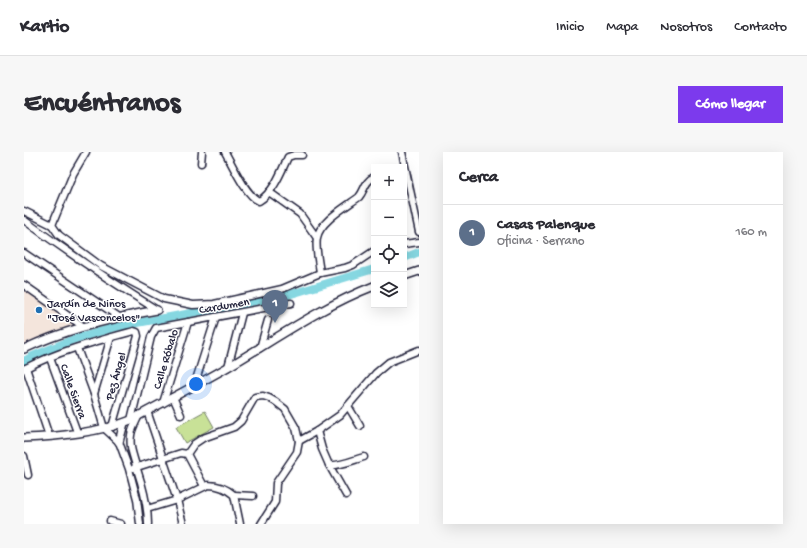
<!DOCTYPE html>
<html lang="es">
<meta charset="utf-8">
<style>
body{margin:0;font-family:"Gochi Hand",sans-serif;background:#f7f7f7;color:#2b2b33}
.controls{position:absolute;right:12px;top:12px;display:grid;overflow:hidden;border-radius:0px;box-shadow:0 4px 16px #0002}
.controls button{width:36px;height:36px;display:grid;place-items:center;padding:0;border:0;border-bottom:1px solid #e1e1e2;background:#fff;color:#2b2b33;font:20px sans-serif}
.you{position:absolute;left:172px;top:232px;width:14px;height:14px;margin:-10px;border:3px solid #fff;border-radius:50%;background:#1a73e8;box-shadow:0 0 0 6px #1a73e833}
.badge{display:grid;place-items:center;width:26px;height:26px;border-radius:50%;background:#7c3aed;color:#fff;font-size:13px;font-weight:700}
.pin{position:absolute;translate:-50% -33px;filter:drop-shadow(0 1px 2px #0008)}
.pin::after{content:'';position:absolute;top:21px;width:14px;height:12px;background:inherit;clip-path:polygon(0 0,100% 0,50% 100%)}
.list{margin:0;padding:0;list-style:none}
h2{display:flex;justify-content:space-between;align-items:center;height:52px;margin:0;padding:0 16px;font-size:17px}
h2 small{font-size:13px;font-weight:400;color:#7c7c81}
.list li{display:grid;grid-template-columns:26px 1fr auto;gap:12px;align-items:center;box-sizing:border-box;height:56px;padding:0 16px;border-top:1px solid #e1e1e2}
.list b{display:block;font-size:15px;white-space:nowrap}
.list p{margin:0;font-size:13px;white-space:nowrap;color:#7c7c81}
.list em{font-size:13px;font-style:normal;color:#7c7c81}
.icon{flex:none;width:22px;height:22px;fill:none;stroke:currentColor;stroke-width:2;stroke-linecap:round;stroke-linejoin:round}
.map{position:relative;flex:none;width:395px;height:372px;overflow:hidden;border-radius:0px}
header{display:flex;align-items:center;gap:24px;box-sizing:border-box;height:56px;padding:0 20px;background:#fff;border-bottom:1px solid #e1e1e2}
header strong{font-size:19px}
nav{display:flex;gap:22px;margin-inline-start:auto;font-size:14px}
.intro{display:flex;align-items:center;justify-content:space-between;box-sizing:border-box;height:96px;padding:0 24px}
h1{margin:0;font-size:28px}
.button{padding:10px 18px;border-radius:0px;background:#7c3aed;color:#fff;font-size:14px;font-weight:700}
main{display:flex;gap:24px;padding:0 24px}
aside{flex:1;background:#fff;border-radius:0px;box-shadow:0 4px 16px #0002}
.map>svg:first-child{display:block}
</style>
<header>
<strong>Kartio</strong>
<nav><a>Inicio</a><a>Mapa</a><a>Nosotros</a><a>Contacto</a></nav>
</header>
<div class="intro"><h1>Encuéntranos</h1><a class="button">Cómo llegar</a></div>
<main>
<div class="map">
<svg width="395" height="372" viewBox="0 0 395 372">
<rect width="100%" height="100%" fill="#fff"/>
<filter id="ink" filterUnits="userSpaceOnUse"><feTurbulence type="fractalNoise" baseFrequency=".025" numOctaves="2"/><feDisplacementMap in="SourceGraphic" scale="8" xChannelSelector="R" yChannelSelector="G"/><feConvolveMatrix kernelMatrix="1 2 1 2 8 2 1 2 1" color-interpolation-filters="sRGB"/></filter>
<g filter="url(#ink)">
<polygon fill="#f4e5dc" points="0,137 9,142 52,174 0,195"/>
<polygon fill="#c8e197" stroke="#758269" points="181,259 190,275 161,291 152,275"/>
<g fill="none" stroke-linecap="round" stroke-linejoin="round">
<g stroke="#86d7e1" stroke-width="8">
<polyline points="380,106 395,100"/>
<polyline points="0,209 9,204 48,188 92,175 264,143 350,117"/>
</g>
<g stroke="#22223b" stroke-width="9">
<g id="minor">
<path d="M 201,0 C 208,12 222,44 235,49 C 250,40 257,20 264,5 L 270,3 L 278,3"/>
<polyline points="378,0 395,80"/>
<polyline points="177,11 178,0"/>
<polyline points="245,40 276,62 293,86"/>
<polyline points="0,59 28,73 35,83 77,114 140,147 169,153 190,152 258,137 296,121 321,116 329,113 350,99"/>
<path d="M 0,68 C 43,100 88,130 133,158"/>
<polyline points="28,73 49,22 62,0"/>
<polyline points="380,92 395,90"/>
<polyline points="0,101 95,165"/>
<path d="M 296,121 C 295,111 291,96 293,86 C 295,70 323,54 335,45 C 341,38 340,30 350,25"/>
<polyline points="0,133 60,175"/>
<polyline points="53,196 70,242 80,276 95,290 105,317 113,347 116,372"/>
<polyline points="236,196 244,168"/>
<polyline points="26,206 53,280"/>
<polyline points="204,215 218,161"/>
<polyline points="2,216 25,284"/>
<path d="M 0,217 C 34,199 73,189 110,179 L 113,180 L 114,184 L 88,275"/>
<polyline points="170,234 192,165"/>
<polyline points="70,242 87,185"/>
<polyline points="149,245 157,263"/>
<polyline points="139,251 164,170"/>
<polyline points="324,254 336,274"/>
<polyline points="123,259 153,348 159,372"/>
<path d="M 115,263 C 112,270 108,276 107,283 C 105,296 110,305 113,317 C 119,335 124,353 124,372"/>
<polyline points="107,268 127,185 132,176 267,151"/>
<path d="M 293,279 L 298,297 L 305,313 C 314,315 332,307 340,305"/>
<polyline points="275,289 293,279 316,263 352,221 365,210 395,198"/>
<polyline points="163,302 170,292 179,286 210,275 217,269 231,245 239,244 245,246 252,250 261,257 272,276 275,289 273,300 252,331 251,350 237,372"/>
<polyline points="0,304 4,323"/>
<polyline points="305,313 322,343"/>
<polyline points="110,316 157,301 163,302 180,334"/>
<polyline points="210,343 229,344"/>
<path d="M 123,357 L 153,348 L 184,333 C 194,333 202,336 210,343 L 216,372"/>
<polyline points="86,369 97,372"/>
</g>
</g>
<g stroke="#22223b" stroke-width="10">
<g id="major">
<polyline points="380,124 395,119"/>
<path d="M 0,197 C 42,177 88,166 133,158"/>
<path d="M 0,286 C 32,285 78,280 107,268 C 143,248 179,230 214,209 C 259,182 301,153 350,134"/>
<polyline points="95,290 100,271"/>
</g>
</g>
<use href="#minor" stroke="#fff" stroke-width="6"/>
<use href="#major" stroke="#fff" stroke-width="7"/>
</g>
</g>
<circle fill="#1f6fb2" stroke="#fff" stroke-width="1.5" cx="15" cy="158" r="4"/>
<g text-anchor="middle" stroke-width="3" stroke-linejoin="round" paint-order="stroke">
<g font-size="12" fill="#22223b" stroke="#fff" text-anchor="start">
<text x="23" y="155">Jardín de Niños<tspan x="23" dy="14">"José Vasconcelos"</tspan></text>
</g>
<g font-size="12" fill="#22223b" stroke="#fff">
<text transform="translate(200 153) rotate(-10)" y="4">Cardumen</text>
<text transform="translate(141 207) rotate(-73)" y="4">Calle Róbalo</text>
<text transform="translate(91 224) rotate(-74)" y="4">Pez Ángel</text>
<text transform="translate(50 239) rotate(70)" y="4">Calle Sierra</text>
</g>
</g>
</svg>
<div class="controls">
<button>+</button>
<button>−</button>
<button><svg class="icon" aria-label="locate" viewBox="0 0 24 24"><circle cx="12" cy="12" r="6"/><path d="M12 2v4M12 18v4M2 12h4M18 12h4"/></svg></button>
<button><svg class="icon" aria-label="layers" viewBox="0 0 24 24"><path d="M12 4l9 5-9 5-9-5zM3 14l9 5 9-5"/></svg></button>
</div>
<div class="you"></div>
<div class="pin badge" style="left:251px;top:171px;background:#5c6f8a">1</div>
</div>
<aside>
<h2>Cerca<small></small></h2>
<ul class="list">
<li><span class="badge" style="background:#5c6f8a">1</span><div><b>Casas Palenque</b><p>Oficina · Serrano</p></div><em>160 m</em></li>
</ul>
</aside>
</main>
